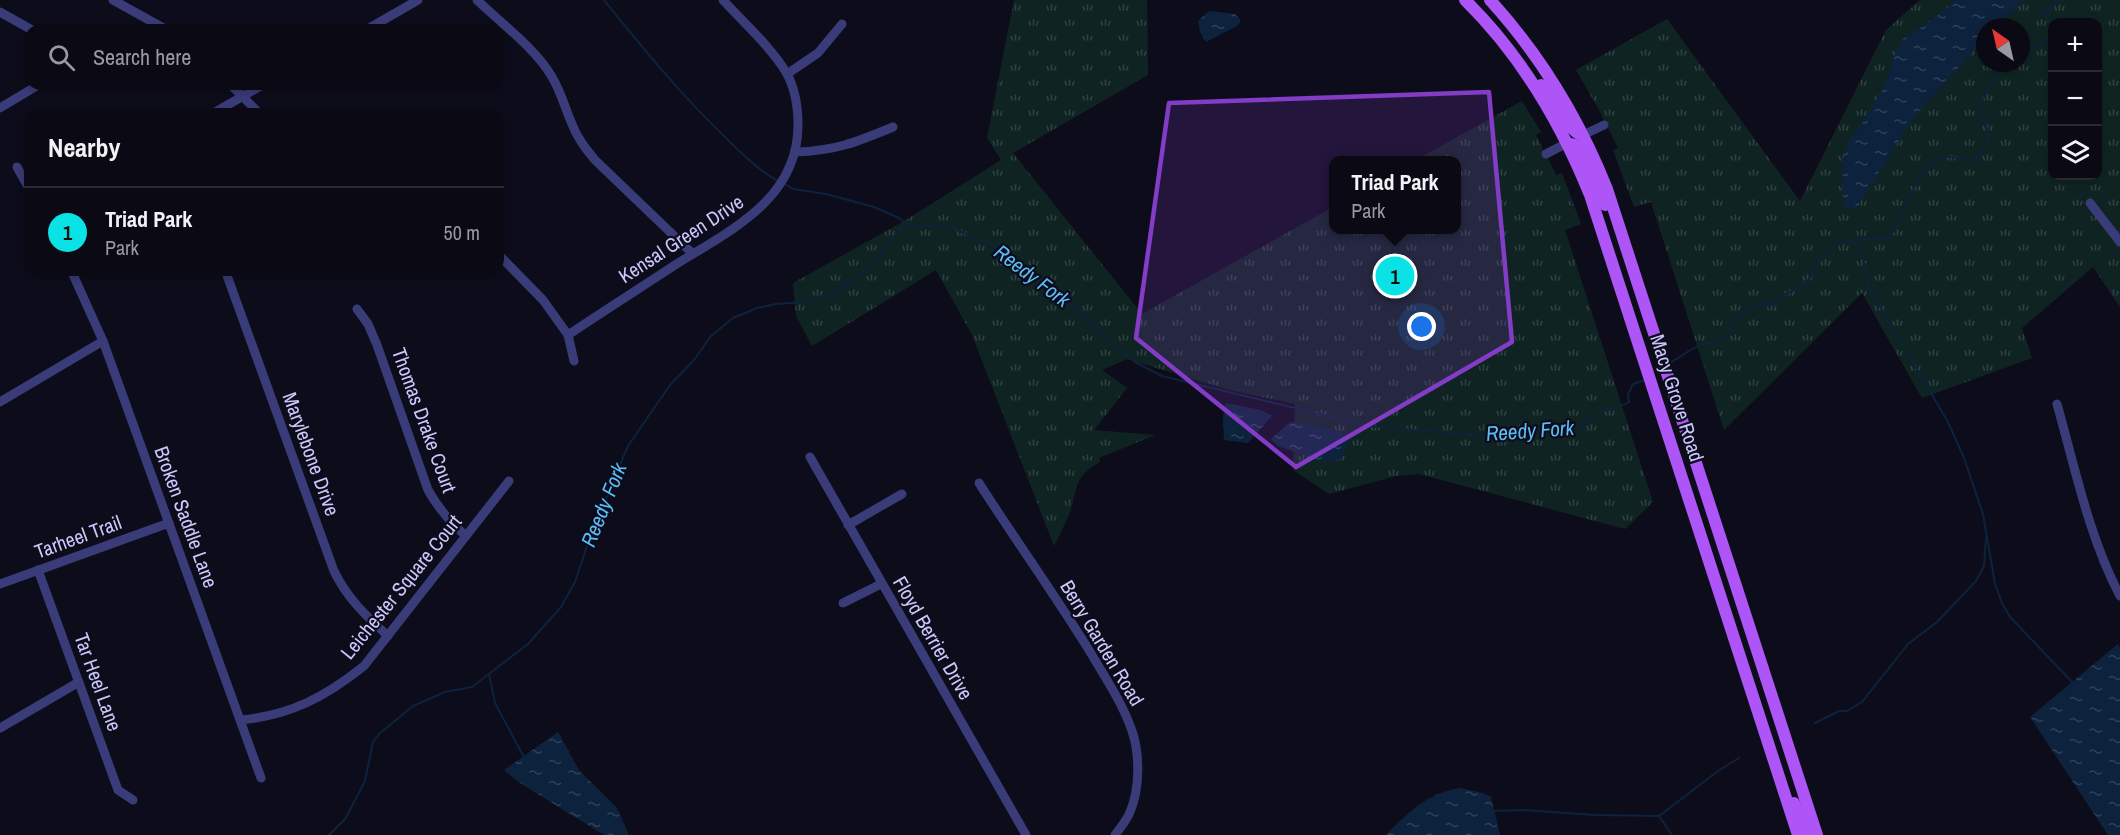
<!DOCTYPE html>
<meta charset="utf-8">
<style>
body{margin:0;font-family:"Archivo Narrow",sans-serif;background:#181722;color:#f1f3f6}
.controls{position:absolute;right:18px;top:18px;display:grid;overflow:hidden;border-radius:12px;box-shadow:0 3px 9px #0003}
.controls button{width:54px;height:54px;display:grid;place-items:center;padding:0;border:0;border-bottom:2px solid #2a2a34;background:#0a0914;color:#f1f3f6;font:30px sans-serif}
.compass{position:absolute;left:1976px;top:18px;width:54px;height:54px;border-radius:50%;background:#0a0914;box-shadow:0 3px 9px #0003;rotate:326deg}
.you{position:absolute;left:1422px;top:327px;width:21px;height:21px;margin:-15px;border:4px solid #fff;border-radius:50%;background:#1a73e8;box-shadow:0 0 0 9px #1a73e833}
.badge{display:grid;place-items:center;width:39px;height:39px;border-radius:50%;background:#0be2e5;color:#111;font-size:20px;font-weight:700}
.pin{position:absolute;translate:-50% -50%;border:3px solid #fff;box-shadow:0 2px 6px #0006}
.popup{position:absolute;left:1329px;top:156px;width:132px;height:78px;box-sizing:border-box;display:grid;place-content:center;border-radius:12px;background:#0a0914;filter:drop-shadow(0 2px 4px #0005);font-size:20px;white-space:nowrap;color:#999aa0}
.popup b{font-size:22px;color:#f1f3f6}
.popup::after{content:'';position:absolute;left:50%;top:100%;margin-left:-12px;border:12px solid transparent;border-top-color:#0a0914}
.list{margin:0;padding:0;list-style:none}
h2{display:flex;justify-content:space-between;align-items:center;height:78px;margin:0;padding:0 24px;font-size:26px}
h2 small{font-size:20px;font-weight:400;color:#999aa0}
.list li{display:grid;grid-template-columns:39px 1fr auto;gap:18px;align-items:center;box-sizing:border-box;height:90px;padding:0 24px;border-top:2px solid #2a2a34}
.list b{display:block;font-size:22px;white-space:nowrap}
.list p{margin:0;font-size:20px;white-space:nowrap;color:#999aa0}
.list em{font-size:20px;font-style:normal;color:#999aa0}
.icon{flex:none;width:33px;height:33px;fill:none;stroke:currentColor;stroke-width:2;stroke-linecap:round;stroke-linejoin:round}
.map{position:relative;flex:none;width:2120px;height:835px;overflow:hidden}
.search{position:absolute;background:#0a0914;box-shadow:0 3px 9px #0003;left:24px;top:24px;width:480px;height:66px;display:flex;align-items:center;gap:15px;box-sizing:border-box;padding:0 21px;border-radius:18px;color:#999aa0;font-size:22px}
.panel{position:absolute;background:#0a0914;box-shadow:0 3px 9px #0003;left:24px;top:108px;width:480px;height:168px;border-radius:18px}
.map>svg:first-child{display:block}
</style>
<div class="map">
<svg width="2120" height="835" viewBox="0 0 2120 835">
<defs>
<pattern id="grass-tufts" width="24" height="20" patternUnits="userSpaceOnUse" patternTransform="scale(1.5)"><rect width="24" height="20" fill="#0f2422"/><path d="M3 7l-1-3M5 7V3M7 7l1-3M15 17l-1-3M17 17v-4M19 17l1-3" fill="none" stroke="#314243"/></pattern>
<pattern id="water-ripples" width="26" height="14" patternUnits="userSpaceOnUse" patternTransform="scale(1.5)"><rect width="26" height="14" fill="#0d233d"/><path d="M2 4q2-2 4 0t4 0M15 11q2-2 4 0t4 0" fill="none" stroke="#2f415a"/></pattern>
</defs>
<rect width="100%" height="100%" fill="#0d0c1b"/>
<g fill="url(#grass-tufts)" fill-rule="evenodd">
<path d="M 1014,0 L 1147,0 L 1148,75 L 1013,153 L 1142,314 L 1333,207 L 1334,230 L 1456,230 L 1456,160 L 1416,160 L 1522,101 L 1541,132 L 1536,135 L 1556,175 L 1562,173 L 1581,224 L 1565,230 L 1653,502 L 1625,529 L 1419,474 L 1396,476 L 1329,494 L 1293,470 L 1295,404 L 1230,390 L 1127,359 L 1102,370 L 1127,388 L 1094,430 L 1155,435 L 1099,458 L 1100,462 C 1074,476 1078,487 1070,512 C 1065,523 1060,535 1054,546 L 972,335 L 936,270 L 812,346 L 796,316 L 793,283 L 906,220 L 1001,160 L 987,138 Z"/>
<path d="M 1920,0 L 2120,0 L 2120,307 L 2093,267 L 2022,328 L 2032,358 L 1922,398 L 1862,293 L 1724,430 L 1651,202 L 1634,207 L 1613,150 L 1618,148 L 1598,108 L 1576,70 L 1667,19 L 1800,201 L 1886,30 ZM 2052,22 L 2098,22 L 2098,176 L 2052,176 ZM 1985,27 L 2021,27 L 2021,63 L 1985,63 Z"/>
</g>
<g fill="url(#water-ripples)">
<polygon points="1956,0 2024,0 1995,27 1985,27 1985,38 1913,118 1856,209 1847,208 1843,202 1843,158 1850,138 1858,130 1885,85 1895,53 1902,40 1936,17"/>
<polygon points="1209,11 1235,14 1241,21 1237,26 1206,42 1200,32 1198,21"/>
<polygon points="1226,403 1261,410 1272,416 1248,443 1224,440 1223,416"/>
<polygon points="1290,422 1340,431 1349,440 1342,459 1325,462 1278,446 1271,439"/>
<polygon points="2118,644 2120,648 2120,835 2108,835 2030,717"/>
<polygon points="558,732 579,770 617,808 629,835 604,835 520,783 504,770"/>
<path d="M 1460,788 L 1483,793 L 1491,797 L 1500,835 L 1386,835 C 1408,812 1428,793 1460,788 Z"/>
</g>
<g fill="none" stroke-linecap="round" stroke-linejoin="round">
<g stroke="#0d233d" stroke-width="2">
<path d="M 604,0 C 642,47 681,95 725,137 C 741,153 758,170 778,181"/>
<polyline points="2021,54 2050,40 2051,25 2045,13 2059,0"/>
<path d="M 783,183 L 793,189 L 826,194 L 874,207 L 899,218 L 906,224 L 952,228 L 995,246 L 1050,290 L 1068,301 L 1122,352 L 1135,362 L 1162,376 L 1369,426 L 1501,437 L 1571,426 L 1583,428 L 1585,421 L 1590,417 L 1595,418 C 1603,408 1618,409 1629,402 L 1628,394 L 1633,384 L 1645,380"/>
<polyline points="1859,239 1870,290 1948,422 1964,458 1983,514 1995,584 2002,603 2010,617 2074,684"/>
<path d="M 1669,363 C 1686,355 1696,341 1718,344 C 1730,335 1727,331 1735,321 C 1741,313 1754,307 1763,303 L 1769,307 C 1786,287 1811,292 1816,263 C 1828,258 1826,255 1834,247 C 1844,237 1873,239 1887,239 C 1911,216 1909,167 1945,157 C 1954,155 1964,161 1973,161 C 1997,139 1988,132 1978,107 L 1996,77 L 2011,63"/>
<polyline points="489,674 495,703 525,759"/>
<polyline points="1815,723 1839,711 1847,711 1862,702 1908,644 1937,622 1976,581 1984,566 1986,538"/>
<polyline points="1492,811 1524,810 1595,815 1659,816 1718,771 1739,758"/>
<polyline points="1659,816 1672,835"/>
<polyline points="329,835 345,819 353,804 365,781 373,742 379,734 413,706 445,692 472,687 528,644 561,607 575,582 592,531 628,446 670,385 694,360 711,336 733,318 757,308 776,304 805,302 832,293 846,286 878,257 905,223"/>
</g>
<g stroke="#393c78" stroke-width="9">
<polyline points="113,0 167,30"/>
<path d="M 477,0 C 501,23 536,49 552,77 C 561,92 565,108 572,124 C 577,138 586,149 595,160 L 693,254"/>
<polyline points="0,12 32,30"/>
<polyline points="127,30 129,29"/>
<polyline points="366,30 418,0"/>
<polyline points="787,74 818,53 842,24"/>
<polyline points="230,84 260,114"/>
<polyline points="0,108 40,84"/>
<polyline points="212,114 264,84"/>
<polyline points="1583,135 1604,125"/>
<path d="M 795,152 C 835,151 857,142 893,127"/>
<polyline points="1546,154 1567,143"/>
<polyline points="17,167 30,190"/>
<polyline points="2090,203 2120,242"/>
<polyline points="498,254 543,300 568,335 574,361"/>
<polyline points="71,270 103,341 261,778"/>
<path d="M 225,270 L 334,571 C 347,598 366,616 388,636"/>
<path d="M 357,309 L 368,324 L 377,345 L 428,490 C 438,508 450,522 466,536"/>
<path d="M 568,335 C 604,311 640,288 675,265 C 729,231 798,200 798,125 C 798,108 795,88 786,72 C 770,46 744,23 723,0"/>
<polyline points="0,402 103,341"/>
<path d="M 2057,404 C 2075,468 2089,537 2120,596"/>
<polyline points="810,457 1026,835"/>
<path d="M 979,483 C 1016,541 1056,596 1092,655 C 1106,679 1123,704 1132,731 C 1140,754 1140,789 1130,812 C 1127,820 1120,828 1115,835"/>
<polyline points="848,525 902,494"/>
<polyline points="38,570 118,790 133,800"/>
<polyline points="0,584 169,523"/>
<polyline points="843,603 881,584"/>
<path d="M 241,720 C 291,715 325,697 364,666 L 509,481"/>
<polyline points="0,728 79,682"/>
</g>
<g stroke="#ad55f7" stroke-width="12">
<path d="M 1465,0 C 1521,55 1561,123 1590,195 L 1798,835"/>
<path d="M 1490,0 C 1541,56 1579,119 1607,189 L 1817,835"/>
<path d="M 1541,85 C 1552,97 1569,133 1582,135"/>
<polyline points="1567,143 1575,145 1582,153 1605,205"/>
<polyline points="1794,803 1807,835"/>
</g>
</g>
<path fill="#833cc5" fill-opacity="0.2" stroke="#833cc5" stroke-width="4.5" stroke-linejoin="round" d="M 1489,92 L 1512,342 L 1296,467 L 1136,338 L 1169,103 Z"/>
<g text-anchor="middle" stroke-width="4.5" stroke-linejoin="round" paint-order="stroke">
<g font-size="20" fill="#cac8fc" stroke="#0d0c1b">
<text transform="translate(681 239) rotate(-33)" y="7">Kensal Green Drive</text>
<text transform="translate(1677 398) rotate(72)" y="7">Macy Grove Road</text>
<text transform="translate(424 420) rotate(70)" y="7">Thomas Drake Court</text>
<text transform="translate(311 454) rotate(70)" y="7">Marylebone Drive</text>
<text transform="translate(186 517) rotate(70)" y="7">Broken Saddle Lane</text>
<text transform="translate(78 537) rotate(-20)" y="7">Tarheel Trail</text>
<text transform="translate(401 587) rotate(-51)" y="7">Leichester Square Court</text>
<text transform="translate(933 638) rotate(60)" y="7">Floyd Berrier Drive</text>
<text transform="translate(1102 643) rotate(59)" y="7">Berry Garden Road</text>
<text transform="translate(98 682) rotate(70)" y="7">Tar Heel Lane</text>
</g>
<g font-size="21" font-style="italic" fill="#5bbcf7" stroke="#0d0c1b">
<text transform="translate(1032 276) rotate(37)" y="7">Reedy Fork</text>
<text transform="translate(1530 431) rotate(-4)" y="7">Reedy Fork</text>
<text transform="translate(604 505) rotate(-68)" y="7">Reedy Fork</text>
</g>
</g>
</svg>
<div class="controls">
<button>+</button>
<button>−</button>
<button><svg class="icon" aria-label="layers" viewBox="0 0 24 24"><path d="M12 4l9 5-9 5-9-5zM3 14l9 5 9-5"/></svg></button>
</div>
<svg class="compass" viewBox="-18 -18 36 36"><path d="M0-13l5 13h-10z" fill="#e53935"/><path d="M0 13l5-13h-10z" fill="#999aa0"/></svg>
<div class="you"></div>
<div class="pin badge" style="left:1395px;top:276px">1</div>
<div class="popup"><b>Triad Park</b>Park</div>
<div class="search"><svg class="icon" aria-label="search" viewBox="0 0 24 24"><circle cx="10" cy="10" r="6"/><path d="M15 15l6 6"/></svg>Search here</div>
<section class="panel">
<h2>Nearby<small></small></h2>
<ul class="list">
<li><span class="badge">1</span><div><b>Triad Park</b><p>Park</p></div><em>50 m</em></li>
</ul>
</section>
</div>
